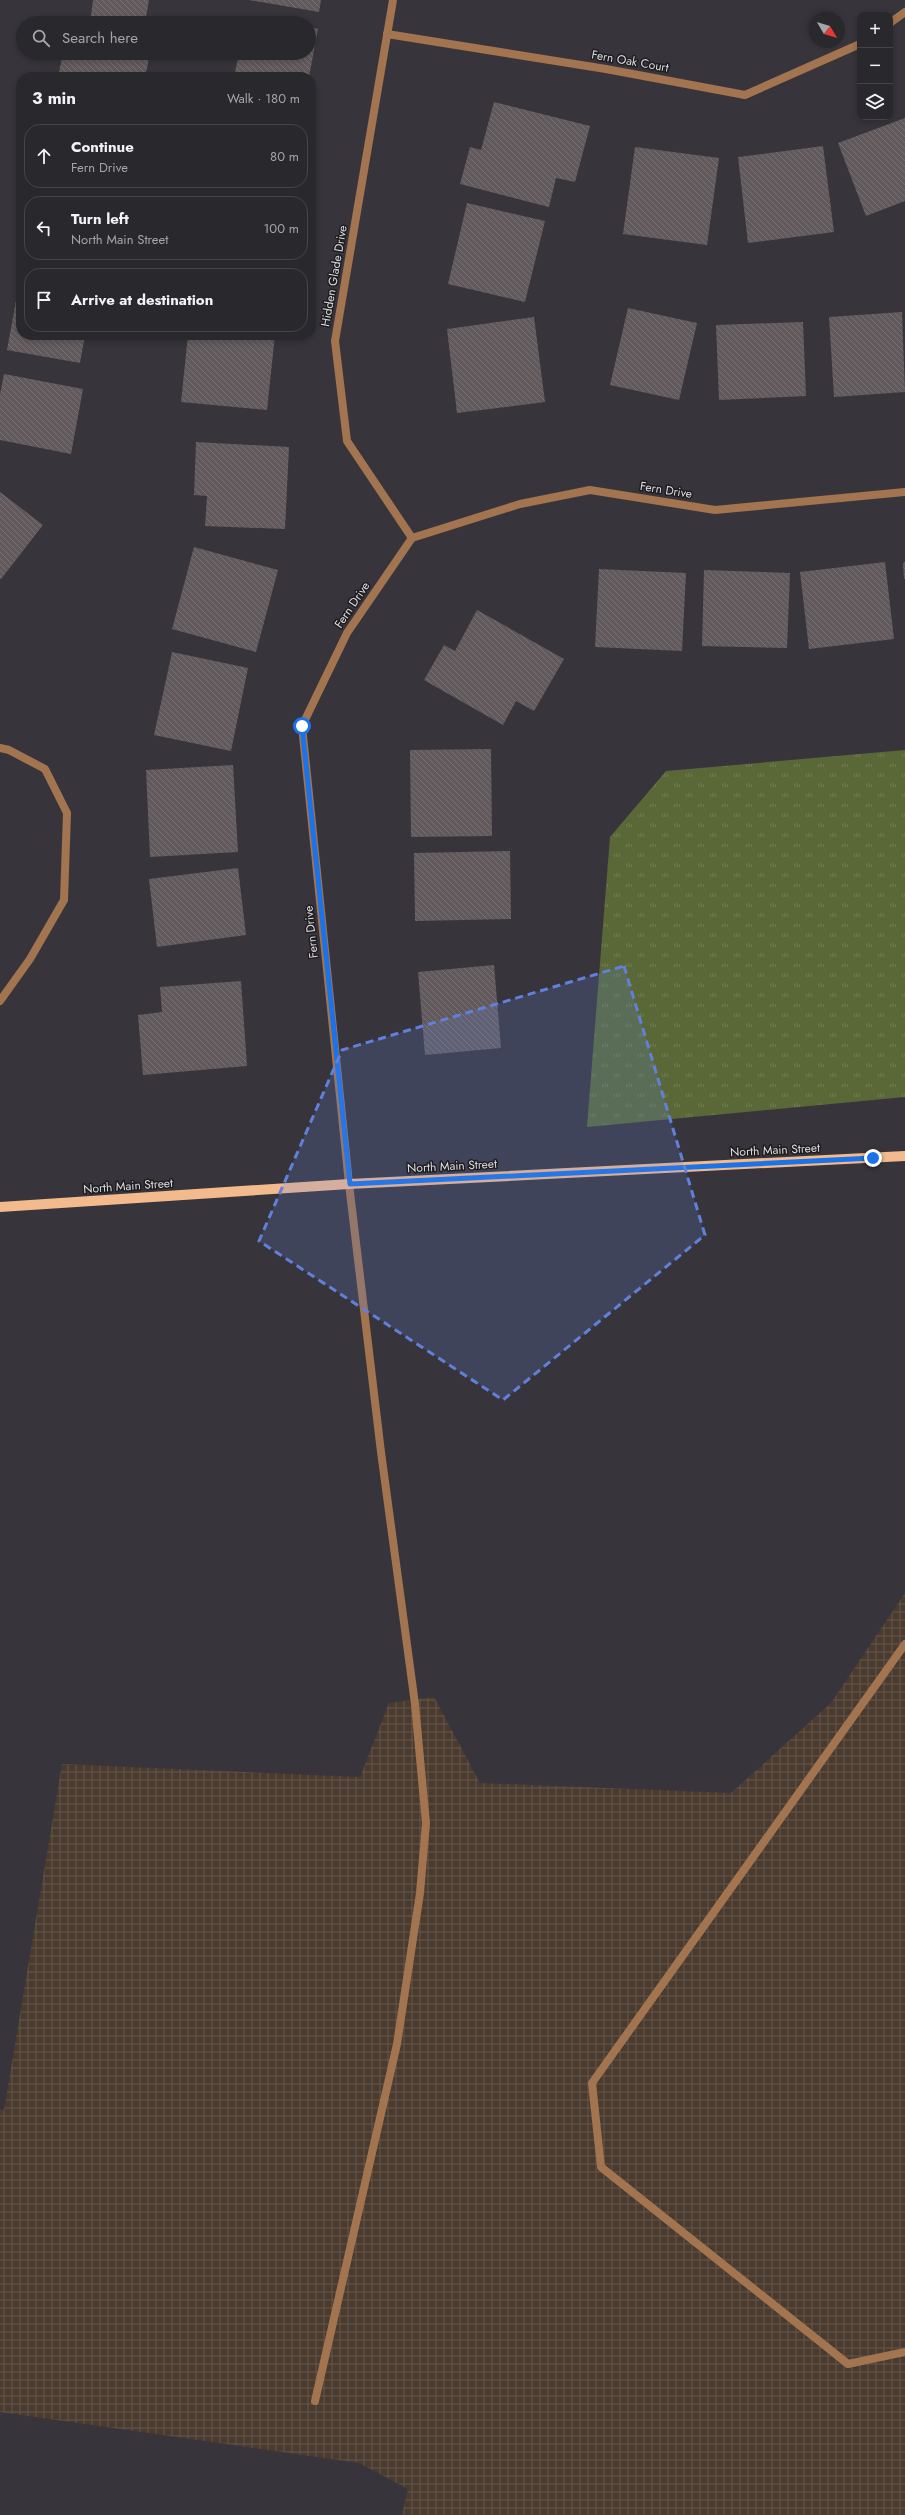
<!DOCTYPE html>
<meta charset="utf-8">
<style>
body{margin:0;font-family:Jost,sans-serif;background:#313034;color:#f1f3f6}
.controls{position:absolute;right:12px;top:12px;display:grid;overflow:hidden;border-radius:8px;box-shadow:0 2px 6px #0003}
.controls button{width:36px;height:36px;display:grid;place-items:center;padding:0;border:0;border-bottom:1px solid #454448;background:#29282c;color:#f1f3f6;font:20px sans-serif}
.compass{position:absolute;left:809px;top:12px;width:36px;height:36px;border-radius:50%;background:#29282c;box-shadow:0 2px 6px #0003;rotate:128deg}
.stop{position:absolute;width:12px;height:12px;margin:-9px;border:3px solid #1a73e8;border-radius:50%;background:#fff}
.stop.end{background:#1a73e8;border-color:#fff;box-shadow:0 1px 4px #0008}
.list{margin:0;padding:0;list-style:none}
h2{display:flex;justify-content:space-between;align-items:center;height:52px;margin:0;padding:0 16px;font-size:17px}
h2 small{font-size:13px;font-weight:400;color:#a5a6a9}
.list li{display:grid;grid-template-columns:26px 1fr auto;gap:12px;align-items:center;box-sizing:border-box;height:64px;margin:0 8px 8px;padding:0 8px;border:1px solid #454448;border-radius:16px}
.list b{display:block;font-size:15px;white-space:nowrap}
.list p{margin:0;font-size:13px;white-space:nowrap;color:#a5a6a9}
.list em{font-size:13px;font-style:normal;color:#a5a6a9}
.icon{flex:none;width:22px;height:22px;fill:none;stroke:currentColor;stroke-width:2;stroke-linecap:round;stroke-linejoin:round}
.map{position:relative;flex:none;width:905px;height:2515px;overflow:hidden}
.search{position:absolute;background:#29282c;box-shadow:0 2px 6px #0003;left:16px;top:16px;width:300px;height:44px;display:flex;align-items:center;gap:10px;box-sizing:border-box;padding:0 14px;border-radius:22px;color:#a5a6a9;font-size:15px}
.panel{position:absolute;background:#29282c;box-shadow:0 2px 6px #0003;left:16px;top:72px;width:300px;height:268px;border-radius:16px}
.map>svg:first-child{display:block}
</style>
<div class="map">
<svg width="905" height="2515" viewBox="0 0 905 2515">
<defs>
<pattern id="industrial-grid" width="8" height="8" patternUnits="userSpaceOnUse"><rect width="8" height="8" fill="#4a3b2e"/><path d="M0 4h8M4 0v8" fill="none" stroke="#64574c"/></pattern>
<pattern id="grass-tufts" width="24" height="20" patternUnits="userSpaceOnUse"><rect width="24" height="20" fill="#596836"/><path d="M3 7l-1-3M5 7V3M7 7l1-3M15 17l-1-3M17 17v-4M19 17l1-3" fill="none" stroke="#707d53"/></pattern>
<pattern id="building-back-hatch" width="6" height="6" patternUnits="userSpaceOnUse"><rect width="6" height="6" fill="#61595b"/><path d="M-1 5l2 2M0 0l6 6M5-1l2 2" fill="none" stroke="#777072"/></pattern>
</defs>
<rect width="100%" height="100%" fill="#37353b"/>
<polygon fill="url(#industrial-grid)" points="905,1593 905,2515 402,2515 408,2489 359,2463 0,2412 0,2109 4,2110 62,1764 360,1777 389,1703 434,1697 480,1783 731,1793 831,1703"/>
<polygon fill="url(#grass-tufts)" points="905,750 905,1097 587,1127 610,837 666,771"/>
<g fill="url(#building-back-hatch)">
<polygon points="93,0 149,0 145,23 90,23"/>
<polygon points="249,0 321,0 319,12"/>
<polygon points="246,16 282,22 282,23 245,23"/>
<polygon points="309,27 318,29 309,77 234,77 239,53 309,53"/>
<polygon points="63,53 146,53 150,54 145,77 58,77"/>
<polygon points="494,102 590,126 575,182 556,178 549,207 460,184 470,147 481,150"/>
<polygon points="905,118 905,201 866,216 838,143"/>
<polygon points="823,146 834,232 748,243 738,157"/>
<polygon points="635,147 719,158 707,245 623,234"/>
<polygon points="467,203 545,221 525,302 448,284"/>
<polygon points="19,284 21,284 21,335 85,335 80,363 7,350"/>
<polygon points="628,308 697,323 679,400 610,385"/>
<polygon points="902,312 905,392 834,397 829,317"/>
<polygon points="534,317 545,402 457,413 447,329"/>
<polygon points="803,322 806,396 719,400 716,325"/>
<polygon points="188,335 275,335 267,410 181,402"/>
<polygon points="4,374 83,389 71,454 0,440 0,394"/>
<polygon points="196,442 289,447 285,529 205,526 207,496 194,495"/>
<polygon points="0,492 43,525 1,579 0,579"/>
<polygon points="194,547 278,570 256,652 172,629"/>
<polygon points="885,562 894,639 809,649 800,572"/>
<polygon points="905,562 905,579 904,579 903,563"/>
<polygon points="599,569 686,573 682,651 595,647"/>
<polygon points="704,570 790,573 787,648 702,646"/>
<polygon points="477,610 564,659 534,711 516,701 503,725 424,680 444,645 455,651"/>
<polygon points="172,652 248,668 231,751 154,735"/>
<polygon points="491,749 492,836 411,837 410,750"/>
<polygon points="233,765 238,852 150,857 146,770"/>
<polygon points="510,851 511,919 415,921 414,853"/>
<polygon points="238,868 246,935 157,947 149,879"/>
<polygon points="494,965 501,1048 425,1055 418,972"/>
<polygon points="241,981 247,1066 143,1075 138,1015 162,1012 160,987"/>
</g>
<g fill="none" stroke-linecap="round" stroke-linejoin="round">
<g stroke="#a2744f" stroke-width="8">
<polyline points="0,748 9,750 45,769 67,813 64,900 30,959 0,1001"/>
<polyline points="905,1644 592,2083 601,2167 848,2364 905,2352"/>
<polyline points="315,2401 397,2044 420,1893 426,1823 415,1704 381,1452 349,1184"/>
</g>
<g stroke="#a2744f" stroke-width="8">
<polyline points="393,0 335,341 347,441 412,538"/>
<polyline points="890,23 905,12"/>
<polyline points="387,34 606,69 745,95 860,44"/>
<polyline points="349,1184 302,726 347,633 412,538 520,504 590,490 715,510 905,492"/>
</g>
<polyline stroke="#f3ba8e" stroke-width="10" points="0,1207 349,1184 905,1156"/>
</g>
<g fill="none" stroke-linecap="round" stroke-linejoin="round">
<polyline stroke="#1a73e8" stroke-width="5" points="302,726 350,1184 873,1158"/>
</g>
<path fill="#6180db" fill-opacity="0.2" stroke="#6180db" stroke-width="3" stroke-dasharray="8 5" stroke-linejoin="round" d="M 624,966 L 705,1235 L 503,1400 L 259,1241 L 342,1050 Z"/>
<g text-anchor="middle" stroke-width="3" stroke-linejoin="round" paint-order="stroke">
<g font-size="12" fill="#dedde1" stroke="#1e1d20">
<text transform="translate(630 61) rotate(10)" y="4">Fern Oak Court</text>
<text transform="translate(334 276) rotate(-80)" y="4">Hidden Glade Drive</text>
<text transform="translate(666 490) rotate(9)" y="4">Fern Drive</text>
<text transform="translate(352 605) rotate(-56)" y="4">Fern Drive</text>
<text transform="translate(311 932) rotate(-96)" y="4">Fern Drive</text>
<text transform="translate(775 1150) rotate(-3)" y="4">North Main Street</text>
<text transform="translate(452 1166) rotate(-3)" y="4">North Main Street</text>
<text transform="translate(128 1186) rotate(-4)" y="4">North Main Street</text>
</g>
</g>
</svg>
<div class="controls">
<button>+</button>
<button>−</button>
<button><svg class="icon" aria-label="layers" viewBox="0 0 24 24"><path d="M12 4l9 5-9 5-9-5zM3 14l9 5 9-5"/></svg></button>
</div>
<svg class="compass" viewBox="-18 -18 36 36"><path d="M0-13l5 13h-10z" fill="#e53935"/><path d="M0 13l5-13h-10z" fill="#a5a6a9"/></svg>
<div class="stop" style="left:302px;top:726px"></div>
<div class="stop end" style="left:873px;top:1158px"></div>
<div class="search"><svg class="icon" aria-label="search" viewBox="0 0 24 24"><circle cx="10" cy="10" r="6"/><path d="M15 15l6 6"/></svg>Search here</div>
<section class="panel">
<h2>3 min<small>Walk · 180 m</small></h2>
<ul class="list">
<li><svg class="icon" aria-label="ahead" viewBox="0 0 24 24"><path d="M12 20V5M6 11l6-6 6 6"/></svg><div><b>Continue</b><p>Fern Drive</p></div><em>80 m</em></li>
<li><svg class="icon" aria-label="left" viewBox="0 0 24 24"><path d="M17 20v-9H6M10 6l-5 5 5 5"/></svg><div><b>Turn left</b><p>North Main Street</p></div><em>100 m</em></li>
<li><svg class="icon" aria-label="arrive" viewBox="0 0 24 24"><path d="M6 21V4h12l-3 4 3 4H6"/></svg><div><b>Arrive at destination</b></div></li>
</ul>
</section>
</div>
